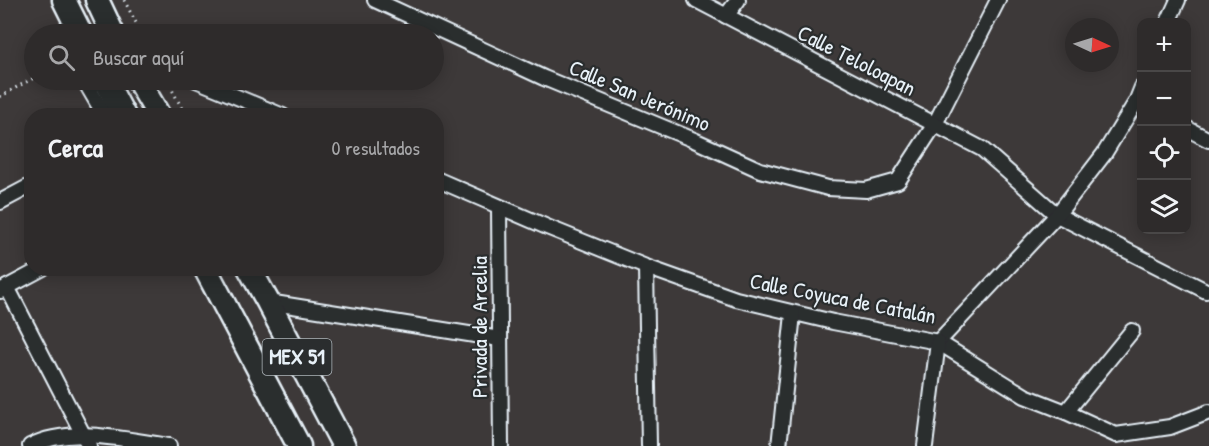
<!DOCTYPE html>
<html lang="es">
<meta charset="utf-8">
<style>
body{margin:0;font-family:"Patrick Hand",sans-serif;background:#3a3737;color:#f1f3f6}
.controls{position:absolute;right:18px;top:18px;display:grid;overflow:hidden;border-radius:12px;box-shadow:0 3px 15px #0003}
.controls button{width:54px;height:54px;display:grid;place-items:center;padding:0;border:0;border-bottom:2px solid #494747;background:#2e2b2b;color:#f1f3f6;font:30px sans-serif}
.compass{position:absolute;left:1065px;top:18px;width:54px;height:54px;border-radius:50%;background:#2e2b2b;box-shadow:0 3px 15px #0003;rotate:94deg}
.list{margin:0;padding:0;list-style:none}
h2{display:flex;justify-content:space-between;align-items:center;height:78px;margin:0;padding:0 24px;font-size:26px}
h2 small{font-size:20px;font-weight:400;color:#a7a7a9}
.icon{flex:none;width:33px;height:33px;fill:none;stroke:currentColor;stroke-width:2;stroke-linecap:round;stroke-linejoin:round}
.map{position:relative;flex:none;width:1209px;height:446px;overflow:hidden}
.search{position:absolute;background:#2e2b2b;box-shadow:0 3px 15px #0003;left:24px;top:24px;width:420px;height:66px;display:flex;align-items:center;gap:15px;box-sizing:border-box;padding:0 21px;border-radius:33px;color:#a7a7a9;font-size:22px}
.panel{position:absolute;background:#2e2b2b;box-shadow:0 3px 15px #0003;left:24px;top:108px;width:420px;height:168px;border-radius:24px}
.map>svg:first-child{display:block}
</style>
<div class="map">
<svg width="1209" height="446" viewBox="0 0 1209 446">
<rect width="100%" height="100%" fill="#3d3939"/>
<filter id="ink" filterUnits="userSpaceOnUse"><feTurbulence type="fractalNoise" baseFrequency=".0167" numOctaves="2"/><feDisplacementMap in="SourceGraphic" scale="12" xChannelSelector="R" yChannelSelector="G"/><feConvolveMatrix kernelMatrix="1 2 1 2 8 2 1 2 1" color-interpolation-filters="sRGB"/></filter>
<g filter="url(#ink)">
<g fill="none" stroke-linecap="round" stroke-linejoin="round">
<g stroke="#e8f1f8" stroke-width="18">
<g id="street">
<polyline points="375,0 544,78 694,140 760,170 828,188 866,190 898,181 935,124 998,0"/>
<polyline points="696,0 982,149 1057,215 1206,291"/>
<polyline points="726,16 738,0"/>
<polyline points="1168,22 1178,0"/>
<polyline points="84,80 105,116"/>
<polyline points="196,80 283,116"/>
<polyline points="1186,128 1209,140"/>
<polyline points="436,179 547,227 646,267 736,299 833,322 938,342 1025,396 1066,412 1116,435 1170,427 1209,412"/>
<polyline points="0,202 32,185"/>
<polyline points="499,207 501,446"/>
<polyline points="646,267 649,446"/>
<polyline points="7,287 89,446"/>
<polyline points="0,291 43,268"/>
<polyline points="268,302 500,339"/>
<polyline points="938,342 1057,215 1104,154 1136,102 1142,87"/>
<polyline points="1066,412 1132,331"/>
<path d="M 30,446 C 71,425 125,440 169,446"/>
<polyline points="779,446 793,314"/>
<polyline points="925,446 938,342"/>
</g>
</g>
<g stroke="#e8f1f8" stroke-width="27">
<g id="primary">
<polyline points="64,0 81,34"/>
<polyline points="97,0 113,34"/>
<polyline points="105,80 124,116"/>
<polyline points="138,80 159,116"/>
<polyline points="205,268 299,446"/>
<polyline points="249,268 268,302 344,446"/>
</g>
</g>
<g stroke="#e8f1f8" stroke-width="3" stroke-dasharray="1.5 4.5" stroke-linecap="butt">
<polyline points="124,0 142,34"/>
<polyline points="167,80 186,116"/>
<polyline points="0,97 17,87 34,78"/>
</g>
<use href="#street" stroke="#2a2d2e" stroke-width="14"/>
<use href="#primary" stroke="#2a2d2e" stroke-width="22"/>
</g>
</g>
<g text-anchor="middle" stroke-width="4.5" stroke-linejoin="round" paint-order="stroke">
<rect fill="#2a2d2e" stroke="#afb6bb" stroke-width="1.5" x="262.5" y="339" width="69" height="36" rx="4.5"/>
<g font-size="21" font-weight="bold" fill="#e8f1f8">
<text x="297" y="364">MEX 51</text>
</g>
<g font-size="22" fill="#e8f1f8" stroke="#2a2d2e">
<text transform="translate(857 60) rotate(27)" y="8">Calle Teloloapan</text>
<text transform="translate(640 95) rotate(23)" y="8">Calle San Jerónimo</text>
<text transform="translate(843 298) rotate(11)" y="8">Calle Coyuca de Catalán</text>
<text transform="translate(479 327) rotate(-90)" y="8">Privada de Arcelia</text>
</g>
</g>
</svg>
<div class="controls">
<button>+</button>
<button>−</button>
<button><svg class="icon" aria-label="locate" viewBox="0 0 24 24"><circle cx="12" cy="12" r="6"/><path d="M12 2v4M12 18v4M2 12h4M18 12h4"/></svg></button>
<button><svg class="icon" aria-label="layers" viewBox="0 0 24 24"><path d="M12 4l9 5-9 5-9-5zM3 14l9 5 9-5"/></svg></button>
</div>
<svg class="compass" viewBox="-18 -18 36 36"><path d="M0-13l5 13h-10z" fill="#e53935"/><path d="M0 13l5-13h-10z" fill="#a7a7a9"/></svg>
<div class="search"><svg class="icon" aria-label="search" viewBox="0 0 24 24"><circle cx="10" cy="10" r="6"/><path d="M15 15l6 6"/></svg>Buscar aquí</div>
<section class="panel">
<h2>Cerca<small>0 resultados</small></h2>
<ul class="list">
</ul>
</section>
</div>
